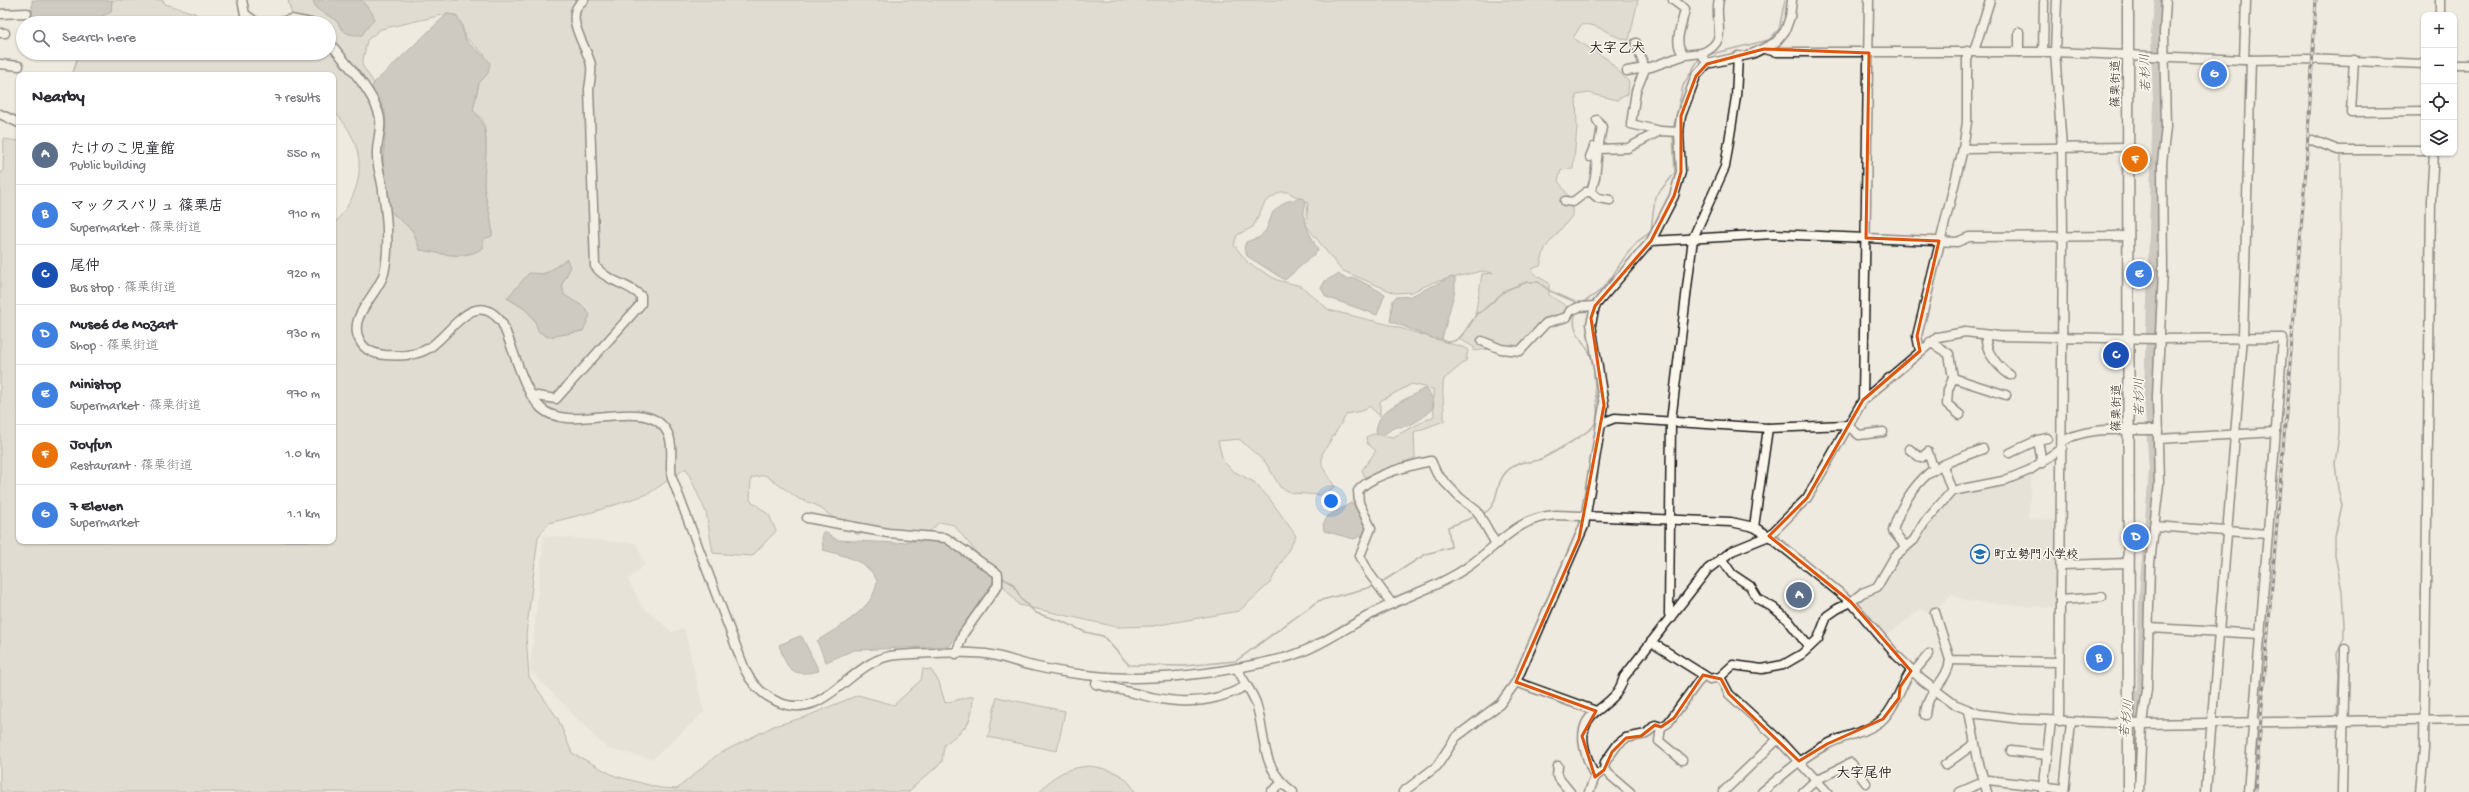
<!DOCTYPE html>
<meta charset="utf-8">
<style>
body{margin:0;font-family:"Gochi Hand","Klee One",sans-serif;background:#f7f7f7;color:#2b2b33}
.controls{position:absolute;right:12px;top:12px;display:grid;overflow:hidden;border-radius:8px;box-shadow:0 1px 3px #0004}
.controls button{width:36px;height:36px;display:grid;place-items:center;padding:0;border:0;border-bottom:1px solid #e1e1e2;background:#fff;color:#2b2b33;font:20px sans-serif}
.you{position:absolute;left:1331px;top:501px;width:14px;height:14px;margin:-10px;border:3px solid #fff;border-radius:50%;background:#1a73e8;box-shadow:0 0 0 6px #1a73e833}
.badge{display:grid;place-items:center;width:26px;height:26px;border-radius:50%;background:#0b8043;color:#fff;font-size:13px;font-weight:700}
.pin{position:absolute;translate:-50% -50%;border:2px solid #fff;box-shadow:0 1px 4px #0006}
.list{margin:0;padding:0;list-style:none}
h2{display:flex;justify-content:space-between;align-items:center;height:52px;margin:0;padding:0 16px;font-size:17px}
h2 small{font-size:13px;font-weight:400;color:#7c7c81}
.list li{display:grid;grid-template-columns:26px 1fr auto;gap:12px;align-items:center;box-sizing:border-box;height:60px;padding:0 16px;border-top:1px solid #e1e1e2}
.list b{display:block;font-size:15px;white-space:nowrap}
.list p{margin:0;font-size:13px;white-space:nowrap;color:#7c7c81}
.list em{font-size:13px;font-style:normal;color:#7c7c81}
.icon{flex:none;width:22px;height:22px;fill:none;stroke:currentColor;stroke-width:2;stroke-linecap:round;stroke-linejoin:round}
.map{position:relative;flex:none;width:2469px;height:792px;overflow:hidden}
.search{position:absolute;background:#fff;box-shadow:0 1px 3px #0004;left:16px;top:16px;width:320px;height:44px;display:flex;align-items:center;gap:10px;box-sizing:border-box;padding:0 14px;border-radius:22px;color:#7c7c81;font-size:15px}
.panel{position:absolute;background:#fff;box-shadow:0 1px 3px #0004;left:16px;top:72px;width:320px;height:472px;border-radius:8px}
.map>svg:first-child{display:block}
</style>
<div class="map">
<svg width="2469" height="792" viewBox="0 0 2469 792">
<rect width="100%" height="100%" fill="#eeeadf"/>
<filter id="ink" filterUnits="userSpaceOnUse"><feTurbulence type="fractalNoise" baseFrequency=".025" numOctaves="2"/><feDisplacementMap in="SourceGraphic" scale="8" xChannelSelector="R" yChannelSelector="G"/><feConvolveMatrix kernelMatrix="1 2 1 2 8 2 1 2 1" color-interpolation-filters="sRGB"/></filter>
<g filter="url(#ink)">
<g fill="#dedad1">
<polygon points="2032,473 2028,518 2056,520 2057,608 1965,601 1952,594 1930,614 1921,609 1886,636 1857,603 1864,596 1879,591 1899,558 1917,543 1925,528 1951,498 1958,493"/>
<polygon points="544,536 636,543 645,564 628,580 642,606 672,632 684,628 704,712 653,759 607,749 530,670"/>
</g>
<g fill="#ceccc2" stroke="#75746f" fill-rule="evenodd">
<polygon points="112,0 163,0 165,4 194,13 214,23 95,23 102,16 111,12"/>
<path d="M 288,0 L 313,0 L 316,8 L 335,19 L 342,30 L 373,14 L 361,0 L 1638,0 L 1629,40 C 1611,38 1599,22 1581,25 L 1573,38 L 1607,59 L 1629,82 L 1628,94 L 1617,100 L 1589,93 L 1576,95 L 1577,128 L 1573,169 L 1561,170 L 1558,181 C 1565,190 1574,204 1572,216 L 1545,248 L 1540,266 L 1531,269 L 1537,276 L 1549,283 L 1549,295 L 1569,308 L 1515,353 L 1489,349 L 1474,351 L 1474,347 L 1459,339 L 1475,316 L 1482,274 L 1493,273 L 1482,271 L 1434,282 L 1412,292 L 1395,293 L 1341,270 L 1306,225 L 1308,203 L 1288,192 L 1280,192 L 1265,202 L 1253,227 L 1237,235 L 1234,245 L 1248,263 L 1277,280 L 1301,286 L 1329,310 L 1390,325 L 1468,349 L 1466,361 L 1444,379 C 1441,393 1445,407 1444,421 L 1414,432 L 1415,458 L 1365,477 L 1362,470 L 1376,451 L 1367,443 L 1366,437 L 1374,434 L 1393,437 L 1434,416 L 1433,389 L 1412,384 L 1380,401 L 1380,416 L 1369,406 L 1365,410 L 1347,414 L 1322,454 L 1322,466 L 1335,487 L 1320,495 L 1292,493 L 1280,487 L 1266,463 L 1239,439 L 1218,441 L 1223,461 L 1233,471 L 1254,482 L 1269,498 L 1296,536 L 1270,583 L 1239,611 L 1153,626 L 1117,627 L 1019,605 L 954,525 L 940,522 L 930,531 L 856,534 L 816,505 L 799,499 L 765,475 L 751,478 L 750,500 L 769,515 L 776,531 L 752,556 L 713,553 L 706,512 L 686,468 L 648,494 L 596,511 L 549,523 L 538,537 L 526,635 L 529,677 L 558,719 L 572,753 L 615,776 L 660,788 L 677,789 L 717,755 L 774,726 L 805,717 L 858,695 L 894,705 L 921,680 L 923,669 L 931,670 L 939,682 L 945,703 L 973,696 C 972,726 967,726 944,745 L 942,762 L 908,792 L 0,792 L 0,173 L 3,172 L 4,139 L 19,141 L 19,541 L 333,541 L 333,225 C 367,188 369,147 333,110 L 333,75 L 72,75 L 79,53 L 329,53 L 329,23 L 294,23 ZM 447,14 L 456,15 L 462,24 L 465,37 L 485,55 L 488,73 L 479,83 L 473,110 C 475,113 480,116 482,119 C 490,136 484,166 484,184 C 485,202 493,218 492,236 L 483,239 L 483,248 C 463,261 442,253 420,250 L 413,231 L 388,209 L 383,162 L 386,125 L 385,111 L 372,88 L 374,83 L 362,65 L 367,40 L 381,29 ZM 559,264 L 570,268 L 562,284 L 564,295 L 584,307 L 583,331 L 548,337 L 538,331 C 534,312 522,308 507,298 L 537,275 L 555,270 Z"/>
<polygon points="997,697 1065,711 1057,751 988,737"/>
<path d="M 1089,766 C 1109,769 1126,773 1135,792 L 1040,792 C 1053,774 1068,768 1089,766 Z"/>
</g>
<g fill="#a6a39d" stroke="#6f6d69">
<polygon points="32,0 112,0 111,12 102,16 95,23 32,23"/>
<path d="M 313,0 L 361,0 L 373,14 L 374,19 L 362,35 C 338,36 345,26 333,18 C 327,15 321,12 316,8 Z"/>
<path d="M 447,14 L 455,15 C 463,25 461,28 465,38 C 469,47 484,53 490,63 L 488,73 L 479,83 L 473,110 C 493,130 484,159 484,184 C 485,202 493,218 492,236 L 483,239 L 483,248 C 463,261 442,253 420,250 L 413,231 L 388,209 L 383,162 L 386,125 L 385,111 L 372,88 L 374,83 Z"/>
<path d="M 1299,198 L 1304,199 L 1306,204 C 1299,221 1312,235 1318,251 L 1285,280 L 1247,256 L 1244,248 L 1246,242 L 1260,237 L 1266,230 L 1273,212 L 1285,202 Z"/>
<path d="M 567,259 L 570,268 L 562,284 L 564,295 L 584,307 L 590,315 L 583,331 L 548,337 L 538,331 C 534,312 522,307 507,298 L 529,273 L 545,274 Z"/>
<polygon points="1338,274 1346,279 1355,278 1385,294 1377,315 1326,297 1321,288 1325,281"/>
<polygon points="1451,277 1455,278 1455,290 1442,339 1435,339 1390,321 1393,300 1396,297 1411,296"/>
<path d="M 1423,389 L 1427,389 L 1432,397 L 1433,409 C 1427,415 1414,424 1407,426 C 1402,427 1399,426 1394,428 C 1387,431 1383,439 1376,432 C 1377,407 1406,401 1423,389 Z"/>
<polygon points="1351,503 1355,504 1368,526 1365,534 1354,539 1324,531 1323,524 1328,516"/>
<path d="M 824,531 L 837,540 L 896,543 L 921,540 L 945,541 L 991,572 L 994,580 L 950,646 L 854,650 L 826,662 L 817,641 C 838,627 875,609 877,581 C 869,561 842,555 823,550 L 822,534 Z"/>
<path d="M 800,636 L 802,637 L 819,671 C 791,677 788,671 779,645 Z"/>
</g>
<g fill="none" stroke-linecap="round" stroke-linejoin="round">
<g stroke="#6f6d69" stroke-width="1.5">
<polyline points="1707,55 1769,40 1779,29 1785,0"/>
<polyline points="1673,130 1683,86 1700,57"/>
<path d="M 1581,303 C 1614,287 1614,266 1637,242 C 1641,238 1647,236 1651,231 L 1655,197 L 1675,173 L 1673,135"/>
<path d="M 1441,339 C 1457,351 1471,323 1477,313 L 1481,312 L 1506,290 L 1527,282 L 1538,282 L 1550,291 L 1580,304"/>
<path d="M 1482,514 C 1504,505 1489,478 1517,464 C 1523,461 1531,463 1538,460 C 1545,458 1592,431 1594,425 C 1600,416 1596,400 1595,389 C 1594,377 1595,361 1588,350 C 1580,338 1570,326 1576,312"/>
<polyline points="1001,577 1013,584 1022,600 1036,613 1061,621 1085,632 1103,636 1129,665 1184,666 1236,661 1318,601 1375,586"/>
<polyline points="1380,583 1426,554 1451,547 1448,527 1477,516"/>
<polyline points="2337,718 2339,675 2337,654 2344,638 2344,625 2342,591 2335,555 2335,537 2342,505 2338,489 2335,464 2339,434 2341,153"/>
</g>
<polyline stroke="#a6a39d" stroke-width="10" points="2136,780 2135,738 2137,711 2142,689 2144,594 2154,471 2149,395 2158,104 2156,34 2160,0"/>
<g stroke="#1c1c1c" stroke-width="11">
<g id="minor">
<polyline points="242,0 245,14 257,23"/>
<path d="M 1673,0 L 1685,9 C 1683,23 1671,45 1685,55 L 1702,53 L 1707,64"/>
<polyline points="2057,0 2055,52 2062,148 2063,237 2059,721"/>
<polyline points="2440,0 2440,15"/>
<polyline points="0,14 27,13"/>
<polyline points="278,23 291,19 311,23"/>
<polyline points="0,33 5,33"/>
<path d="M 329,42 C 344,61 370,88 378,111 C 384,125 376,141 377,156 C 377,168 382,179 383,191 C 387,217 390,248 384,273 C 379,294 346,317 360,341 C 365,351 375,354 385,355 C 401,356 416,356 429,348 C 451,334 475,286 502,323 C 514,348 522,389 541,408 C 571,437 651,390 669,436 C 674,449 669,464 672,478 L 745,670 C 752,684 761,694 776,701 C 826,725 850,658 897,655 C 923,653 960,651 986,654 C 1002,656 1018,663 1033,666 C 1050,670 1068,673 1086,675 C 1152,683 1219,674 1284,658 C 1320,648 1349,625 1383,608 C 1409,595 1437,587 1463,570 C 1495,550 1515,517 1556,515 L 1731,522 L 1754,527 L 1769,536 L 1851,602 L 1896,655 L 1922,680 L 1954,704 L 1979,714 L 2020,719 L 2142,724 L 2469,719"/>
<polyline points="1636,43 1645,69 1636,91 1631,124 1660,131"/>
<polyline points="1764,49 1777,52 2055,52 2244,60 2306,59 2424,64"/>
<polyline points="1974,51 1990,0"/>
<polyline points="2019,52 2019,32"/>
<polyline points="2043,52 2044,2"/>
<path d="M 1702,53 C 1731,41 1713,22 1719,0"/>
<polyline points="2244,60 2246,0"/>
<polyline points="2354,60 2351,112 2424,111"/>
<polyline points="0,64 19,66"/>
<polyline points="2454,65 2469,65"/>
<polyline points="1627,71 1651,67 1685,55"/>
<polyline points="0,114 19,123"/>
<polyline points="2312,140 2338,150 2424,150"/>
<polyline points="1963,149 2128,147"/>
<polyline points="1590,157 1594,147 1598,149 1602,127 1597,120"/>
<polyline points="1591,192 1598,198 1610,200"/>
<polyline points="1565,201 1573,202 1586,192 1591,192 1595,178 1598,149 1628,148 1660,131 1679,132"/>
<polyline points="1651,241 1774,234 1957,242 1969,237 2128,236"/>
<path d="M 1986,335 C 1984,351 1998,367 2010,375"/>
<polyline points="1482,341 1501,349 1520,351 1546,323 1567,317 1570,311 1579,307 1595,306"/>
<polyline points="1930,342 1949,354 1953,378 1948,390 1947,404 1960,415"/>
<polyline points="1920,351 1917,336 1963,149 1967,122 1967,51"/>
<polyline points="1953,378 2006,395"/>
<path d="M 531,395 L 556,399 L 641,304 L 641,296 C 628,283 607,282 595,266 L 589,89 C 590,82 592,72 591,65 C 587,46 561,15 584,0"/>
<polyline points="1863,400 1869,0"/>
<polyline points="1602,423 1615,418 1768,428 1847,425 1859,435 1883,432"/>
<polyline points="2159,439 2276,432"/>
<polyline points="2038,440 2047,438"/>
<path d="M 2062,442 C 2087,425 2128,431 2158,430"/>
<polyline points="1909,449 1921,458 1928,452 1934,470"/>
<polyline points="2010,453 2038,440 2042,463"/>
<polyline points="1943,466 1952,491"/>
<polyline points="807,518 888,533 946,538 998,574 998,585 963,634 956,654"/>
<polyline points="2154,526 2268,534"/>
<polyline points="1754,527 1768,428"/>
<path d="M 1906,547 L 1893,531 C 1899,509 1912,487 1930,472 C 1940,464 1970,454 1983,449"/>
<polyline points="1721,558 1732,574 1750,586 1758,599 1774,608 1788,620 1809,647"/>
<polyline points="2061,565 2129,563"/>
<polyline points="2060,600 2102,597"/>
<path d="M 1392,604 L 1369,573 L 1360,556 L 1371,528 L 1359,503 L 1358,491 C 1370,475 1412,465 1431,461 L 1437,474 L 1460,498 L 1477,511 L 1496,544"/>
<polyline points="1935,612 1950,660 2059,662"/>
<polyline points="1672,618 1669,614 1671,421 1693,238 1725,167 1736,97 1738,56"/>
<polyline points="2149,628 2261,634"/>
<polyline points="1651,642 1710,679 1720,677 1733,665 1762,669 1783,665 1802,654 1818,639 1827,616 1837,609 1851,602 1862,593 1877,587 1895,556 1914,540 1924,523 1952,491 2003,481 2030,470 2062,448"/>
<path d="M 1237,668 C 1242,679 1252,692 1256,703 C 1267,739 1259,767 1293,792"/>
<polyline points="1913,673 1929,654"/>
<polyline points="1720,677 1729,694 1778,739"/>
<polyline points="1516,682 1596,711"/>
<path d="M 1096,684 C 1152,696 1191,715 1246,686"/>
<polyline points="1969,711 1978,760 1987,792"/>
<path d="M 1925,715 C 1926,692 1948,681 1950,660"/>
<polyline points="1661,727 1659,741 1682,760"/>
<polyline points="2011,751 2047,755"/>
<polyline points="1945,765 1974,744"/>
<polyline points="1558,766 1557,776 1570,792"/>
<polyline points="1604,770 1630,792"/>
<path d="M 1595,777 C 1585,755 1573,727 1598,710 C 1612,699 1619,694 1624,677 L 1708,569 L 1732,551 L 1769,536 L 1807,498 L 1863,400 L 1938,337 L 1965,332 L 1999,336 L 2160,339 L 2283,338 L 2248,792"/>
<polyline points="1271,792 1282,783"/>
<polyline points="1403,792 1437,766 1456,737 1500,704 1516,682 1584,526 1604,405 1591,324 1595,306 1651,241 1674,196 1681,172 1679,132 1681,116 1696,76 1707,64 1752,54 1776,42 1785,31 1790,17 1792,0"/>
<polyline points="1589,792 1595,777 1604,770 1605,762 1618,744 1626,738 1646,734 1655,725 1661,727 1668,723 1703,675"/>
<polyline points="1723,792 1778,739 1827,792"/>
<path d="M 1762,792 C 1783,775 1802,757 1826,745 C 1843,735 1870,733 1884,718 C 1897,704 1900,687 1911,671"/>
<polyline points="1803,792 1816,780 1851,763 1866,783"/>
<polyline points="1960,792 1988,780 2064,789"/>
<polyline points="2043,792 2051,721"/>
<polyline points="2064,792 2071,722"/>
<polyline points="2139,792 2142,724 2147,689 2150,563 2159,484 2157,397 2163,270 2162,163 2166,127 2164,34 2166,0"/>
<polyline points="2206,792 2243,337 2251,60"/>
<polyline points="2342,792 2345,649"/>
<polyline points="2420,792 2424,749 2431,200 2434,153"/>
</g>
</g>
<g stroke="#1c1c1c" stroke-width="13">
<polyline id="major" points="2128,0 2129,792"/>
</g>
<use href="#minor" stroke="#fbf7ec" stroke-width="8"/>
<use href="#major" stroke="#fbf7ec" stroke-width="10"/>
<g stroke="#1c1c1c" stroke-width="3">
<polyline id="rail" points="2255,792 2306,168 2316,0"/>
</g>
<use href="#rail" stroke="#fbf7ec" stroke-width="1.5" stroke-dasharray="4.5" stroke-linecap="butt"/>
</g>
</g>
<path d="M0 0H2469V792H0ZM 1764,49 L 1869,53 L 1866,238 L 1939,241 L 1917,336 L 1920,351 L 1863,400 L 1807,498 L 1769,536 L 1851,602 L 1911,671 L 1900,687 L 1899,698 L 1883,719 L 1827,744 L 1799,761 L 1729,694 L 1721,679 L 1703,675 L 1674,718 L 1661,727 L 1655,725 L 1641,736 L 1626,738 L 1612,752 L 1604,770 L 1595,777 L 1582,736 L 1596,711 L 1516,682 L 1579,539 L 1604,405 L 1591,318 L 1595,306 L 1651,241 L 1674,196 L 1681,172 L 1681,116 L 1696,76 L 1707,64 Z" fill="#eeeadf" fill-opacity=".55" fill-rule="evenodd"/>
<path fill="none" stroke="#de560d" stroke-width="3" stroke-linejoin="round" d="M 1764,49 L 1869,53 L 1866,238 L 1939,241 L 1917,336 L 1920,351 L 1863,400 L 1807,498 L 1769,536 L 1851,602 L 1911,671 L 1900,687 L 1899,698 L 1883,719 L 1827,744 L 1799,761 L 1729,694 L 1721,679 L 1703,675 L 1674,718 L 1661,727 L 1655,725 L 1641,736 L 1626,738 L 1612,752 L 1604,770 L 1595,777 L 1582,736 L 1596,711 L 1516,682 L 1579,539 L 1604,405 L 1591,318 L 1595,306 L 1651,241 L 1674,196 L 1681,172 L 1681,116 L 1696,76 L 1707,64 Z"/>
<defs>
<g id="school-ring" transform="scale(1)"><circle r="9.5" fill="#fbf7ec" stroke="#1f6fb2" stroke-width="1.5"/><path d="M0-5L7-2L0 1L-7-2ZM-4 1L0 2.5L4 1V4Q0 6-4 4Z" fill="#1f6fb2"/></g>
</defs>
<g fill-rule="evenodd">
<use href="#school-ring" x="1980" y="554"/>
</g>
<g text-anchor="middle" stroke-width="3" stroke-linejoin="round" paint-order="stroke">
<g font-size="12" fill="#1c1c1c" stroke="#fbf7ec">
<text transform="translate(2115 84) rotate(-90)" y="4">篠栗街道</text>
<text transform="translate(2116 408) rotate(-90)" y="4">篠栗街道</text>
</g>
<g font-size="12" font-weight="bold" fill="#1c1c1c" stroke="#fbf7ec" text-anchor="start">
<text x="1994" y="558">町立勢門小学校</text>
</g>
<g font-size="13" font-style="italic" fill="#5a5956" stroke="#fbf7ec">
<text transform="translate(2144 73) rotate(-92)" y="5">若杉川</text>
<text transform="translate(2138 397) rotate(-91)" y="5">若杉川</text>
<text transform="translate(2125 718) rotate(-83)" y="5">若杉川</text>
</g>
<g font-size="14" font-weight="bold" fill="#1c1c1c" stroke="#fbf7ec">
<text x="1617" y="52">大字乙犬</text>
<text x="1864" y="777">大字尾仲</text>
</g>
</g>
</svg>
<div class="controls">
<button>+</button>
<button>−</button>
<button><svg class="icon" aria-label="locate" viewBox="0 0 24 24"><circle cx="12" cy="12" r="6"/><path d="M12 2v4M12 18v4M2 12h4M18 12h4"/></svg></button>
<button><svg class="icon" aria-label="layers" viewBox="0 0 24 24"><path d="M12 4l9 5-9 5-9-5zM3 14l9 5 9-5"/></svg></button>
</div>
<div class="you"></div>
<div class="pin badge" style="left:1799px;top:595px;background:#5c6f8a">A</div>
<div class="pin badge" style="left:2099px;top:658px;background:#3f7fe0">B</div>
<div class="pin badge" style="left:2116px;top:355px;background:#1a4fb4">C</div>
<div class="pin badge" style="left:2136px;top:537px;background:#3f7fe0">D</div>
<div class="pin badge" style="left:2139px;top:274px;background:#3f7fe0">E</div>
<div class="pin badge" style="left:2135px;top:159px;background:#e8710a">F</div>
<div class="pin badge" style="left:2214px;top:74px;background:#3f7fe0">G</div>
<div class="search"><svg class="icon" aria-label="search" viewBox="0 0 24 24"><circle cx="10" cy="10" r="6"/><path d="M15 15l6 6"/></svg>Search here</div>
<section class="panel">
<h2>Nearby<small>7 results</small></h2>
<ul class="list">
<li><span class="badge" style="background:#5c6f8a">A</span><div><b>たけのこ児童館</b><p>Public building</p></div><em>550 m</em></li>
<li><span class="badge" style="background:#3f7fe0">B</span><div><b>マックスバリュ 篠栗店</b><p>Supermarket · 篠栗街道</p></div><em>910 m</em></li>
<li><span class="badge" style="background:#1a4fb4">C</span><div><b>尾仲</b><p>Bus stop · 篠栗街道</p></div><em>920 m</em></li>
<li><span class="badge" style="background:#3f7fe0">D</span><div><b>Museé de Mozart</b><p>Shop · 篠栗街道</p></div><em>930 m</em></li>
<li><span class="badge" style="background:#3f7fe0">E</span><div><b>Ministop</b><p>Supermarket · 篠栗街道</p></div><em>970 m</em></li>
<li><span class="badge" style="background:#e8710a">F</span><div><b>Joyfun</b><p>Restaurant · 篠栗街道</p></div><em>1.0 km</em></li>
<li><span class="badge" style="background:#3f7fe0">G</span><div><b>7 Eleven</b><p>Supermarket</p></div><em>1.1 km</em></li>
</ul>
</section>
</div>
